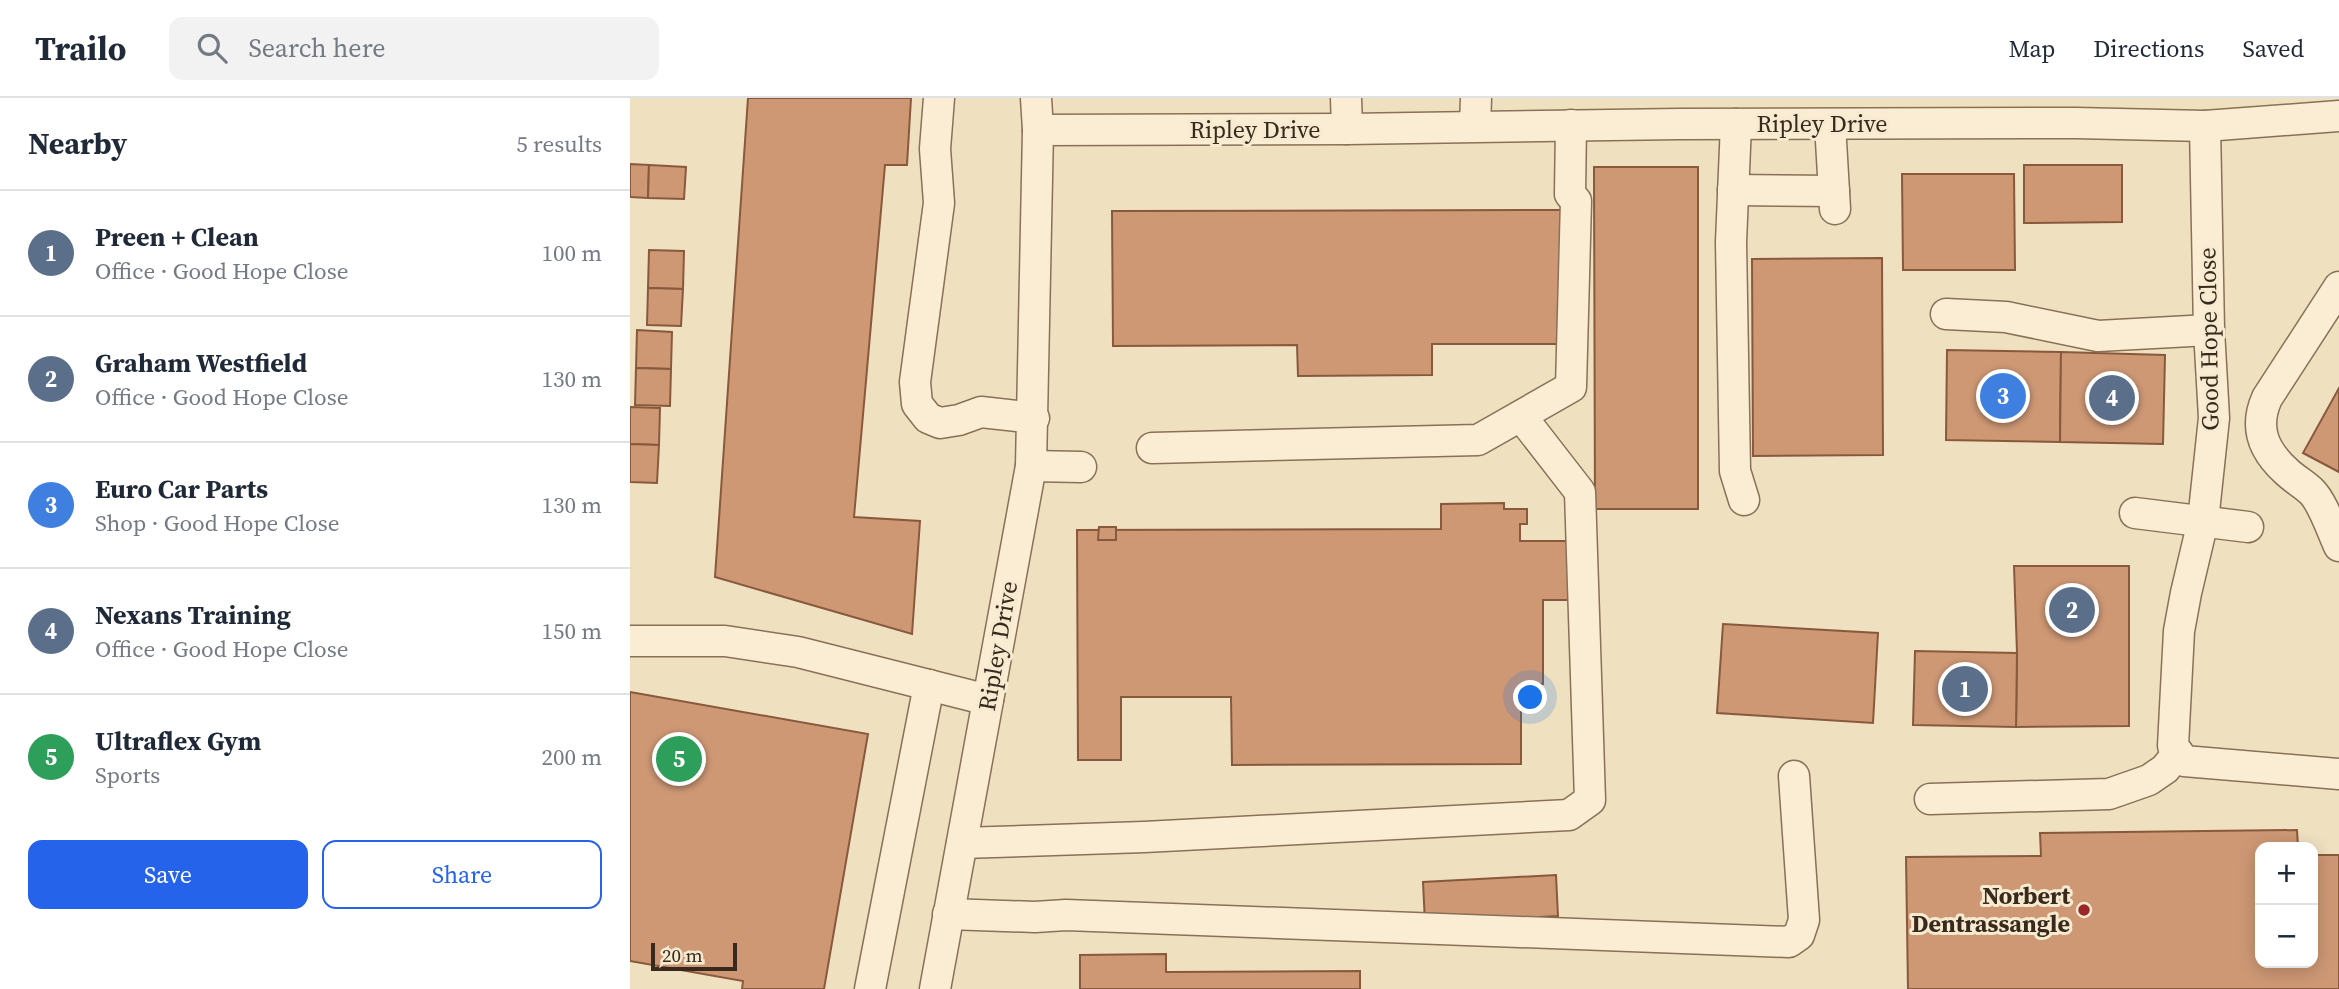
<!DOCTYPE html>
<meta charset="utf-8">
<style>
body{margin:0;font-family:"Source Serif 4",serif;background:#f2f2f3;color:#1f2937}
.controls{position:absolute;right:21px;bottom:21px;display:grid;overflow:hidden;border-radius:14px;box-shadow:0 4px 18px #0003}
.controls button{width:63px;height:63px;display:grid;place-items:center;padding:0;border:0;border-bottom:2px solid #e0e1e3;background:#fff;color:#1f2937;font:35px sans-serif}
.scale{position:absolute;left:21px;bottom:18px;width:86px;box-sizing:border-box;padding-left:7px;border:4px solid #38291c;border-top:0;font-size:19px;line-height:24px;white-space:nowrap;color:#38291c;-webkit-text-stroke:5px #f6ead0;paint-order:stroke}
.you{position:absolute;left:901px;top:600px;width:24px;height:24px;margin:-18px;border:5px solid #fff;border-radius:50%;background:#1a73e8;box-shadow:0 0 0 10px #1a73e833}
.badge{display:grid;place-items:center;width:46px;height:46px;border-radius:50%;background:#2563eb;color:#fff;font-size:23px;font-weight:700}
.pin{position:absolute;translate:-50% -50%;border:4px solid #fff;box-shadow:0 2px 7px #0006}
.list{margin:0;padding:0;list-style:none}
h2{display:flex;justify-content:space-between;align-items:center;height:91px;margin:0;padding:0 28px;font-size:30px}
h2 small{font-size:23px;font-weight:400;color:#747a83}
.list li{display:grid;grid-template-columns:46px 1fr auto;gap:21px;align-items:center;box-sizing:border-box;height:126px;padding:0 28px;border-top:2px solid #e0e1e3}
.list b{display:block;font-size:26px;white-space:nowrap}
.list p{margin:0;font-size:23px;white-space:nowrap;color:#747a83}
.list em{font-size:23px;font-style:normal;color:#747a83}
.actions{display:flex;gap:14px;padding:21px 28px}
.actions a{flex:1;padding:16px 0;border:2px solid #2563eb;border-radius:14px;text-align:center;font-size:24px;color:#2563eb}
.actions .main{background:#2563eb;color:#fff}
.icon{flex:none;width:38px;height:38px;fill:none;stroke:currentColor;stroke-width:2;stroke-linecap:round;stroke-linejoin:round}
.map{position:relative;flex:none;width:1709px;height:891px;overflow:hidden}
header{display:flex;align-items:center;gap:42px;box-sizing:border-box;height:98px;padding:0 35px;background:#fff;border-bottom:2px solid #e0e1e3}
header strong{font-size:33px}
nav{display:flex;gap:38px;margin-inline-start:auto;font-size:24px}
.search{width:490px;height:63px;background:#f2f2f3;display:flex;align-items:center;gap:18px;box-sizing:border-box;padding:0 24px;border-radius:14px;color:#747a83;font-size:26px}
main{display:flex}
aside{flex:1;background:#fff}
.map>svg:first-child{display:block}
</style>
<header>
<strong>Trailo</strong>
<div class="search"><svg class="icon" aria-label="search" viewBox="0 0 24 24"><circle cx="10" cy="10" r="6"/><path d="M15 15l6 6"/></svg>Search here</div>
<nav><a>Map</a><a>Directions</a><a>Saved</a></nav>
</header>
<main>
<aside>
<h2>Nearby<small>5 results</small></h2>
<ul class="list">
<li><span class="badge" style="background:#5c6f8a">1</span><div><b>Preen + Clean</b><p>Office · Good Hope Close</p></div><em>100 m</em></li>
<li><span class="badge" style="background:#5c6f8a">2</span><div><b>Graham Westfield</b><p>Office · Good Hope Close</p></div><em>130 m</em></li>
<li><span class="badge" style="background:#3f7fe0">3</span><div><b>Euro Car Parts</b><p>Shop · Good Hope Close</p></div><em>130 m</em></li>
<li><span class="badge" style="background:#5c6f8a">4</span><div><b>Nexans Training</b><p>Office · Good Hope Close</p></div><em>150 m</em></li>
<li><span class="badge" style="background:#2e9e5b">5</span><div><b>Ultraflex Gym</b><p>Sports</p></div><em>200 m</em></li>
</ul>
<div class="actions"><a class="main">Save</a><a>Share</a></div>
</aside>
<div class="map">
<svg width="1709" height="891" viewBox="0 0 1709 891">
<rect width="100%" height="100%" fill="#efe0c0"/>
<g fill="#ce9875" stroke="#88593d" stroke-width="2">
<polygon points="118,0 281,0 277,67 255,67 224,419 290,423 282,536 85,479"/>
<polygon points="0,66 19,67 18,100 0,99"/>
<polygon points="19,67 56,69 54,101 18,100"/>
<polygon points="1394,67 1492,67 1492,124 1394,125"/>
<polygon points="964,69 1068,69 1068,411 965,411"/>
<polygon points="1272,76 1384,76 1385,172 1273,172"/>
<polygon points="932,112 933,246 802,246 802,277 668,278 667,247 483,248 482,113"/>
<polygon points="19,152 54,153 53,191 18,190"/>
<polygon points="1252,160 1253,357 1123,358 1122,161"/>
<polygon points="18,190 53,191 51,228 17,227"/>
<polygon points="7,232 42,234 41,271 6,270"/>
<polygon points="1317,252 1431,254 1430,344 1316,342"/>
<polygon points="1431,254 1535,257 1533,346 1430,344"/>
<polygon points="6,270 41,271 40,308 5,307"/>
<polygon points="1709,290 1709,374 1673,355"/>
<polygon points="0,309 30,310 29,347 0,346"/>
<polygon points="0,346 29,347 27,385 0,384"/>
<polygon points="874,405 874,411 897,411 897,426 890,426 890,443 941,443 942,502 913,502 913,586 891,586 891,666 602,667 601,599 491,599 491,662 448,662 447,432 811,431 811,406"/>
<polygon points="469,429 486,429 486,442 468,442"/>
<polygon points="1384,468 1499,468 1499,628 1386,629 1387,555"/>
<polygon points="1093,526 1248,535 1243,625 1087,615"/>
<polygon points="1285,553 1387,555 1386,629 1283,627"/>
<polygon points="0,594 238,636 194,891 112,891 113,883 0,863"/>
<polygon points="1667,732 1668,749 1630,749 1630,865 1683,865 1683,757 1709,757 1709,891 1278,891 1276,759 1411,758 1410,735"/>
<polygon points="926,777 928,818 795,825 793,784"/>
<polygon points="536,856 536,874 730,873 730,891 450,891 450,857"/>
</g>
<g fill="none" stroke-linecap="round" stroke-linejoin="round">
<g stroke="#887157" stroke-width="33">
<g id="minor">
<polyline points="309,0 305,51 309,105 285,284 287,306 298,320 310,325 329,322 351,314 404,320"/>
<polyline points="406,0 408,32"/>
<polyline points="716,0 717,31"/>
<polyline points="1106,26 1101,144 1105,373 1114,402"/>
<polyline points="1200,26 1205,111"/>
<polyline points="845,28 846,0"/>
<polyline points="1575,28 1579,232 1584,320 1573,423 1556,495 1549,533 1543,648 1554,663 1709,676"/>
<polyline points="1103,92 1204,93"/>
<path d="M 1709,189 L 1637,300 C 1624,329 1633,352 1656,373 C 1664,381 1674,386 1682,394 C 1693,405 1702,433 1709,448"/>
<polyline points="1316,216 1376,219 1468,238 1579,232"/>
<polyline points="522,350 848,342 941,289 946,103 940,96 941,27"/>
<polyline points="401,368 451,369"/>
<polyline points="1505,415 1618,429"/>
<polyline points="0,543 95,543 168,554 358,602"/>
<polyline points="1300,701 1479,696 1519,682 1535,671 1548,655"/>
<polyline points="332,745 514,739 939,717 960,702 950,394 891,318"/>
<polyline points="318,816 405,819 436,817 1159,844 1169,837 1174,822 1164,678"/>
<polyline points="240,891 299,587"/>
<polyline points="305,891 401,368 408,32 717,31 1049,26 1446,25 1575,28 1709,18"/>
</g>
</g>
<use href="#minor" stroke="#faedd3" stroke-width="30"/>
</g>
<circle fill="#992629" stroke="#f6ead0" stroke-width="2.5" cx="1454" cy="812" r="7"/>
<g text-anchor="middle" stroke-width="6" stroke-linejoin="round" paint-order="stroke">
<g font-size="24" fill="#38291c" stroke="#f6ead0">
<text x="1192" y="34">Ripley Drive</text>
<text x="625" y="40">Ripley Drive</text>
<text transform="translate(1579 241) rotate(-91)" y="8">Good Hope Close</text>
<text transform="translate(368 548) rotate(-80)" y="8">Ripley Drive</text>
</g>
<g font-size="24" font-weight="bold" fill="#38291c" stroke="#f6ead0" text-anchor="end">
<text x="1440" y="806">Norbert<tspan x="1440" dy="28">Dentrassangle</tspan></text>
</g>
</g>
</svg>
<div class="controls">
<button>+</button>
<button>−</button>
</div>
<div class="scale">20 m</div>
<div class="you"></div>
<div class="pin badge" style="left:1335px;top:591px;background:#5c6f8a">1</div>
<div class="pin badge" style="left:1442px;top:512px;background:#5c6f8a">2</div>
<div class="pin badge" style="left:1373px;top:298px;background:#3f7fe0">3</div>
<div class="pin badge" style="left:1482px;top:300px;background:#5c6f8a">4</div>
<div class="pin badge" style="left:49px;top:661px;background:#2e9e5b">5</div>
</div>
</main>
